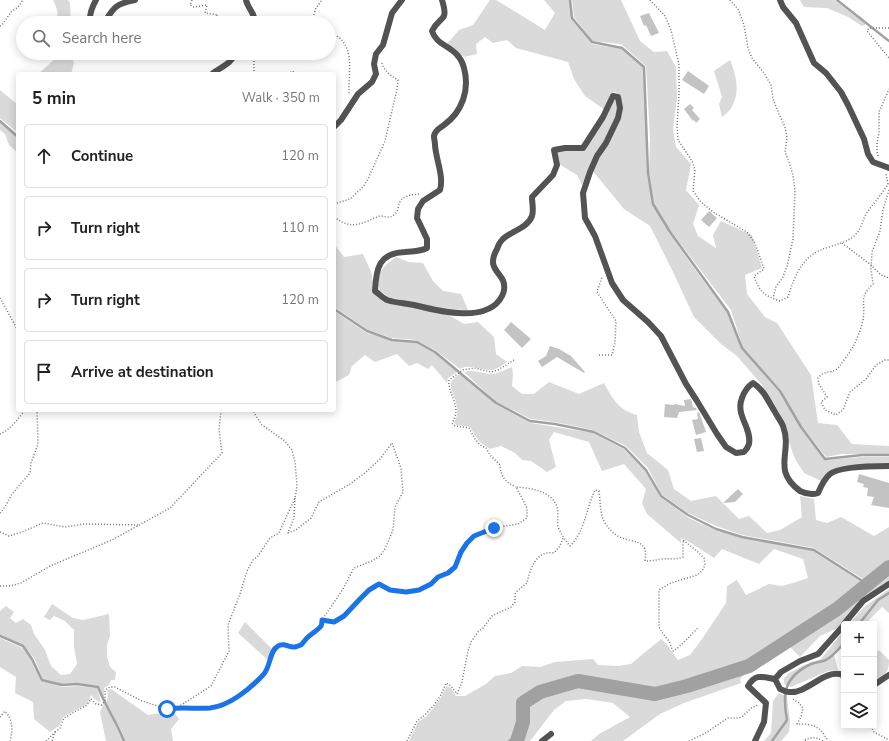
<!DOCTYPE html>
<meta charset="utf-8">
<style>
body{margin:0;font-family:"Nunito Sans",sans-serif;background:#f2f2f2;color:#222}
.controls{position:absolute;right:12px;bottom:12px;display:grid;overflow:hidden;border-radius:4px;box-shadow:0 2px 10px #0003}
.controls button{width:36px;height:36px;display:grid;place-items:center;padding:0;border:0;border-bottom:1px solid #e0e0e0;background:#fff;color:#222;font:20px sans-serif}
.stop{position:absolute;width:12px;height:12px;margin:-9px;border:3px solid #1a73e8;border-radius:50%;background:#fff}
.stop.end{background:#1a73e8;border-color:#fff;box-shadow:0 1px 4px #0008}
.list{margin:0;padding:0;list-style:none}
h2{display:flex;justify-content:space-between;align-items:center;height:52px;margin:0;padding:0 16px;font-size:17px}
h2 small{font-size:13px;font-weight:400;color:#767676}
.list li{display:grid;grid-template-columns:26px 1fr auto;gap:12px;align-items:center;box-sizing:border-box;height:64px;margin:0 8px 8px;padding:0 8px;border:1px solid #e0e0e0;border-radius:4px}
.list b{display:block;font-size:15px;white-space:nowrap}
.list em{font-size:13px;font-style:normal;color:#767676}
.icon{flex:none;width:22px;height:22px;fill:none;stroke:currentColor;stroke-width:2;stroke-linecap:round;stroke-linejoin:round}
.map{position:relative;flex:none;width:889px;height:741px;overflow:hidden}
.search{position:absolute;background:#fff;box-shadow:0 2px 10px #0003;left:16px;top:16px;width:320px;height:44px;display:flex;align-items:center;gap:10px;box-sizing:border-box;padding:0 14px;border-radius:22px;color:#767676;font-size:15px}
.panel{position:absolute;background:#fff;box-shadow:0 2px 10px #0003;left:16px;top:72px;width:320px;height:340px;border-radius:4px}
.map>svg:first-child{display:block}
</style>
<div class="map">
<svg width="889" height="741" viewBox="0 0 889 741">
<rect width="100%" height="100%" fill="#fff"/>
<g fill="#dadada">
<path d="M 53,0 L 68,0 L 70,3 L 71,23 L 56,23 C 59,15 57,7 53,0 Z"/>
<polygon points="490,0 496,0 545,30 555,13 544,0 569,0 572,19 592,44 621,49 644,67 647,175 653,205 669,233 696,271 727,312 743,350 779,392 801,429 825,460 862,457 889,457 889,463 842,466 833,469 821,481 804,473 795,459 787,437 784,424 762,385 737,356 721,344 694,317 673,272 650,226 624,209 592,170 615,130 620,97 617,93 614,92 612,94 605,110 585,96 574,79 568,62 516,48 507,40 493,43 485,37 476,44 477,54 464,57 454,48 446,45 459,30 473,25"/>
<polygon points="572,0 621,0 640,41 654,52 667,51 676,67 677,98 673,129 676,147 691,164 686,190 699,205 693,224 698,236 716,248 713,235 721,221 752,235 762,268 745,275 747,294 765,317 777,323 811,375 818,423 837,425 852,444 889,446 889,454 842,454 826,457 801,425 779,388 743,348 731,310 670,230 654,204 649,173 650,138 646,66 621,44 592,41 574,17"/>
<polygon points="800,0 834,0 866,24 862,26 848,17 827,8 804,7"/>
<polygon points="55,53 71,53 74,63 71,74 38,74 57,57"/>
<path d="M 730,60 C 736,75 741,93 731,108 C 729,112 725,114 722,117 L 719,104 L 722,97 L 714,71 Z"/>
<polygon points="0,90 18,105 18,133 0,118"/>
<path d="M 616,99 L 618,102 L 617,119 L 595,156 L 582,185 L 577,175 L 559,164 L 556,152 C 565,150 574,151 584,150 L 613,100 Z"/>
<polygon points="0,122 18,138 18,153 9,145 5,134 0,130"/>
<path d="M 334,219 L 336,220 L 334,244 L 344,257 L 363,254 L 372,274 L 373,292 L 385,301 L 447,314 L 464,324 L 478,322 L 494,337 L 496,354 L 507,362 C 502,365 498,369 492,370 C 481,371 470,363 460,369 L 435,350 L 416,340 L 392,338 L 368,330 L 334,307 Z"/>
<path d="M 396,257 L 409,262 L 423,263 L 433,281 L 443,291 L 461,294 L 468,310 L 445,309 L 398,300 L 388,297 L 380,291 C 375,274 382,267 396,257 Z"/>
<polygon points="334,311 367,333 394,341 417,343 435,353 457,372 448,378 447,383 432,365 428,369 417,363 409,366 397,354 375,362 365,355 352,366 349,375 334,383"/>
<path d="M 512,367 L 513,374 L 512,386 L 522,394 L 534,394 L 549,382 L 579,394 L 604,383 C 613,399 618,410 637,415 L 639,432 L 647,453 L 668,470 L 674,489 L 691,501 L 716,496 L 739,519 L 749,516 L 767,533 L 780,530 L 802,517 L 800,496 L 814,499 L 816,520 L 827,523 L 841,517 L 874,536 L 889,527 L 889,564 L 866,581 L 814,548 L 742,535 L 716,526 L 688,513 L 661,494 L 648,468 L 626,446 L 593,430 L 555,422 L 531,419 L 496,402 L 464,372 C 473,369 480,373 490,374 C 498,374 504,370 512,367 Z"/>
<path d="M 460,374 L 466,377 L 495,404 L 531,423 L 594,433 L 625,450 L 646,471 L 660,497 L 689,518 L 717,531 L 743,538 L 814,551 L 864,584 L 836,608 L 748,664 L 655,692 L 577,679 L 538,691 L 521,703 L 520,722 L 518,731 L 507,741 L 409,741 L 418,722 L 427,716 L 442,696 L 446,686 L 451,688 L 456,696 L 465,696 L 486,684 L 495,676 L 511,673 L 522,666 L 540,667 L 555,662 L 593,659 L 598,665 L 618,666 L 631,664 L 661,639 C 670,646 671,652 678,660 L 690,655 L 702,639 L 726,603 L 727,586 L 737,580 L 746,595 L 769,584 L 781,586 L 793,583 L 808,578 L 803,559 L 774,549 L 759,564 L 722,549 L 714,558 L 691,543 L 681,538 L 681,543 L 647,514 L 642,503 L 646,489 L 624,464 L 602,471 L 589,442 L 554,432 L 549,440 L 556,467 L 547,472 L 531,461 L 522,460 L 515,453 L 501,446 L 490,449 L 480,442 L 476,437 L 470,427 L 456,425 L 454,422 C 464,407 448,390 451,383 C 452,379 457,376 460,374 Z"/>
<path d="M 889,569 L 889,582 L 876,592 L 838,628 L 820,636 L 800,657 L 790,647 L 766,663 L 745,674 L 740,679 L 741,683 L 684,703 L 660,714 L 623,741 L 591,741 L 599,734 L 630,717 L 613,703 L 587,699 L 566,701 L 554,710 L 530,741 L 519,741 L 526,704 C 544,693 565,683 587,684 L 656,695 L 744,669 L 762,661 L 839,610 Z"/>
<polygon points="889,589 889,613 882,607 865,624 849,624 864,607"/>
<polygon points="52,604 73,618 83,620 109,614 110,635 107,646 107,657 110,667 116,672 115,680 111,680 109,685 104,688 104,699 98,686 77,683 61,684 43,679 34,658 23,645 0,635 0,611 6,606 14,612 10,618 16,623 23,619 31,625 34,634 45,650 51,666 61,675 70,674 77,664 74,647 74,630 65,621 54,616 50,620 44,617"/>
<polygon points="245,622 272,649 268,660 238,633"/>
<polygon points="844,630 844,645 834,655 838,670 828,671 791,687 784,684 784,678 789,673 802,666 821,659"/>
<polygon points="0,638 22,648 32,659 42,680 62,687 78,686 97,688 101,702 97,701 91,695 87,704 63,717 59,726 50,732 34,719 33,702 15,693 16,677 0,667"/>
<path d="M 879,650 L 889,660 C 889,674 884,675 874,682 L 874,655 Z"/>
<polygon points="111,689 148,715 173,711 179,719 171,729 173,741 125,741 122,732 106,703 108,695 107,690"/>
<polygon points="779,693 787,697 790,722 789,732 781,741 764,741 771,733 773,701"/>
<polygon points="104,704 121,733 123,741 106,741 100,712"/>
</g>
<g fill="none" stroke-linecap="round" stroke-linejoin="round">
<g stroke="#a1a1a1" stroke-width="2.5">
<polyline points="570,0 572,18 592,42 622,48 644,67 648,173 653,204 670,232 728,312 742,348 780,391 801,427 825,459 862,455 889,455"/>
<polyline points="837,0 889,41"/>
<polyline points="0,121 18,137"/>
<polyline points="334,309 367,331 392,340 417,342 435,352 496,403 530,421 555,424 594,432 625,448 646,470 661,496 688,515 716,529 742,537 814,550 867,584"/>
<polyline points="859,624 878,600 889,593"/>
<path d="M 0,636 L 23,646 L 32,659 L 42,680 L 62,685 L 77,684 L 98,687 C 105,706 117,722 124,741"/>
<polyline points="509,741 520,732"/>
<path d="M 772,741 L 787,720 C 782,693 784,677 811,664 C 816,662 821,662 826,660 C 833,656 839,649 844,643"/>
</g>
<polyline stroke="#a1a1a1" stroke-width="14" points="517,741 523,722 523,703 540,692 578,681 655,694 687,686 749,666 837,609 889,567"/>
</g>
<g fill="#c3c3c3">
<polygon points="649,13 659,33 651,36 646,25 644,26 640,16"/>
<polygon points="688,71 709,86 704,94 682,80"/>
<polygon points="690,104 694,108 692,110 700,119 696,123 694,120 693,121 684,109"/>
<polygon points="709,211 717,218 709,227 701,220"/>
<polygon points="511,322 531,339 522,348 504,330"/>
<polygon points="550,346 559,349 571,356 585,372 584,373 557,357 542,367 538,361 546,356"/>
<polygon points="691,399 693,407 696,408 697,410 679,412 677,418 664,417 665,404 674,405 674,404 685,406 684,400"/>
<polygon points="699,412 706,432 696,435 692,420 698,419 697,413"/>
<polygon points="701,438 704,451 697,452 694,439"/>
<polygon points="859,474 889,483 889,508 871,505 874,497 867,496 868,488 863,487 864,484 857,482"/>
<polygon points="738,489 743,494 735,502 723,503"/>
</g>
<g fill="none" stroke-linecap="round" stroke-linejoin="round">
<g stroke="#757575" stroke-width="1.5" stroke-dasharray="1 2" stroke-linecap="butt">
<polyline points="192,0 190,5 194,7 207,5 205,13 218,15 211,23"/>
<path d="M 650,0 L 665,16 L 671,30 L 674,43 L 679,65 L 679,94 L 677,126 L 678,140 L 692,161 L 695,170 L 693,191 L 701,202 L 713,212 L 747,232 L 755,243 L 764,269 L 754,276 C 759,291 764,296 780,301 L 788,297 C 795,274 803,254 829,247 C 838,244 847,242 854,236 C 861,230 862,222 866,214 C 873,204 882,194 888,184 L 886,174"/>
<polyline points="730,0 738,9 744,25 748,48 752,58 764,73 771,85 773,99 779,114 785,127 787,138 785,152 789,162 793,175 795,191 793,239 787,266 783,277 776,287 773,298"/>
<polyline points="213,23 229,20 228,23"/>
<polyline points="314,23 312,20 316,8 322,0"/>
<polyline points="0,26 2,25 11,12 18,7 23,0"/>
<polyline points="889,28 869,28 867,31 889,58"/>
<path d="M 329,32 C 357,42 348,71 349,94"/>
<polyline points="254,74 254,53"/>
<polyline points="288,74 293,71 294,74"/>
<polyline points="878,156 877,152 877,143 879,133 879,112 889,89"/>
<path d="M 889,190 L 883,210 L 880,231 L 872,252 L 871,269 L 873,284 C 858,298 866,303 863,320 C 861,329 857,339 853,347 C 851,350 839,368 837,369 C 829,374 825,370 818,378 L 819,384 L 827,397 L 821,402 L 825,410 L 836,415 L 843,410 L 850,392 L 866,379 L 876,365 L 885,360 L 889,360"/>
<path d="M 334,204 L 350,199 L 363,187 L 368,179 L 385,141 L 397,89 L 398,80 C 391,76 384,71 382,63"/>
<path d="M 334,217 C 347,226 353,227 368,221 C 372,219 376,217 380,216 C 385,216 389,219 394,215 C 398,212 398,207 399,204 C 402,195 412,195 420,194"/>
<polyline points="842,243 871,265 881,275 889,278"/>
<polyline points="0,298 16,327 18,334"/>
<polyline points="599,355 612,355 615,342 616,321 597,292 602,277"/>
<path d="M 514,360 L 498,370 L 491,372 L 474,368 L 463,370 L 449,380 C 447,394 463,406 452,423 L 455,426 L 469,428 L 475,439 L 480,445 L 486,448 L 490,455 L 500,465 C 501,477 505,482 516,487"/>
<path d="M 0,434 C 10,430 18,419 25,410"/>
<path d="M 295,498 L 294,518 L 288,533 L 296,530 L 311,518 L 319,502 L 350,484 L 366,472 L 380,459 L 392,443 L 401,468 L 403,492 L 395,507 L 393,530 L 385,549 L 380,556 L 372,561 L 354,568 L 343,589 L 322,620 L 334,622 L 345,616 L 360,599 L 369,590 L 379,584 L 390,591 L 406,592 L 419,590 L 431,584 L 438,577 L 448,573 L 455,567 L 461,552 L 467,543 L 474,536 L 493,528 L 518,524 L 527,518 L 527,508 L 516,487 C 533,488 556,492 558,512 C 558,517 557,522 558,527 C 561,534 565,540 570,546 C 585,531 586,509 595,490 L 599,491 C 601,504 599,517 608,527 C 611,531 615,535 620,537 C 633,543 649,539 645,561 C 652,561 656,560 662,559 C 669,558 676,560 683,557 L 683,540 L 698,552 L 704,558 L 705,565 L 702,571 L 697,575 L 671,583 L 659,590 L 659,627 L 663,634 L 669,641 L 673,651 C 683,645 690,635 699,627"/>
<polyline points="0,513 5,507 12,494 30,473 31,463 38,444 37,410"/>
<polyline points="0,532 9,536 22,532 43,523 65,527 84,524 139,525"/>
<polyline points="0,586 10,586 21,583 50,566 112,540 170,508 222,453 219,430 221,410"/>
<path d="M 793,699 L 799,703 L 803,708 L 801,717 L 797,724 C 814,724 820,726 828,741"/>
<polyline points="178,707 211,686 229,651 228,625 240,594 247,571 253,560 258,556 270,538 279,533 295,498 297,486 295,462 292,450 285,441 262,425 254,413 254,410"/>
<path d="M 0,717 L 5,711 C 13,720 13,729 10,741"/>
<polyline points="871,726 874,732 889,740"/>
<polyline points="55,732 60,728 64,718 87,705 91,699 96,704 102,705 105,700 105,690 110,687 115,687 142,701 167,709 178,707 183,708 209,708 223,705 240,694 264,675 269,667 273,650 278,646 281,644 296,647 301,645 306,639 318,629 322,625 322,620"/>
<polyline points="46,741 55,732 52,741"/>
<path d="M 407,741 L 417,721 L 425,715 L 434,705 L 441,695 L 446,683 L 451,686 L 457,694 L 462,682 L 468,651 L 471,642 L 478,632 L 483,628 L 492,616 L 511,607 L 515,602 L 515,594 L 518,590 L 527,583 C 530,569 536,550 554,553 L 560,546 L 563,538"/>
<polyline points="689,741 704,734 728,718 739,718 743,716 751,708 758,705"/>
<path d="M 806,741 L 804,740 C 812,737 816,737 823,741"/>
</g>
<g stroke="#535353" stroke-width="6">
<path d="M 246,0 C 248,9 256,14 254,23"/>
<path d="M 442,0 C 449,23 440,15 432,31 C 437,48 458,45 464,68 C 470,90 462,112 444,125 C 440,128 435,130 434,136 C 434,139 435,142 435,145 C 436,160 444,176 440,190 L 423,201 L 418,209 L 417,218 L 427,239 L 427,248 C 419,252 414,251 405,252 C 379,253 376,268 375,291 C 379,294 383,298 387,300 C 396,303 405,303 414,305 C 438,311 488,324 502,296 C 503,294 504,292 504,290 C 507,272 484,272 497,249 C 498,246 500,242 502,240 C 509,232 528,228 532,216 C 534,211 532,203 532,197 L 553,175 L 557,165 L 554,150 L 565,148 L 583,148 L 603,117 L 613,96 L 618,97 L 620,108 L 618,118 L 606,143 L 597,156 L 590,172 L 583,193 L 585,218 L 595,236 L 612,283 L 623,300 L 648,322 L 661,336 L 686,384 L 697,401 L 717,434 L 726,447 L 736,453 L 744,452 C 746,450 748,447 749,444 C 752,428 735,415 742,398 C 744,392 747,387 753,383 C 764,390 768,401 775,412 C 777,416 781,421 783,426 C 793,453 771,469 800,491 C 806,494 812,495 818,493 C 821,486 824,479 830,474 C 840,466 875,466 889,466"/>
<polyline points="780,0 783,7 796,23 814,63 826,73 841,92 848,105 864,139 868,154 873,162 889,168"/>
<path d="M 90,23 C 89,14 92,7 96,0"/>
<path d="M 104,23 C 114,7 115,4 135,0"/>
<path d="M 212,74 C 220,67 231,65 235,53"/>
<polyline points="334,127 341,120 358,94 372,82 376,74 374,64 376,54 383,45 392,13 402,0"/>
<polyline points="844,624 863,601 889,584"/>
<path d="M 844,625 L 818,654 L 800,661 L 781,672 L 775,679 L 780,689 C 783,690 786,692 789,692 C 808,694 824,668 843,675 L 844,679"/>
<polyline points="874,685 889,675"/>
<polyline points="542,741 551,734"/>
<path d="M 755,741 L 764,722 L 766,703 L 748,686 C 756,673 762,677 775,679"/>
</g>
</g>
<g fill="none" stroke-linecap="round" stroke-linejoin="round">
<path stroke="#1a73e8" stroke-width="5" d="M 167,709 C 181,707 195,709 210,708 C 229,706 250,689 263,675 C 271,667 269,651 278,646 C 284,642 289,648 295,647 C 296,647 300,645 301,645 C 303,643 305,640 307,638 C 311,634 317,631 321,626 C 322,623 322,624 322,620 L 334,622 L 344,616 L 360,599 L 369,590 L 379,584 L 390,590 L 406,592 L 419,590 L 431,584 L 438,577 L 448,573 L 455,567 L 461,552 L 467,543 L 474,536 L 494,528"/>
</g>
</svg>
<div class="controls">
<button>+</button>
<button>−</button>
<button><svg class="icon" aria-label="layers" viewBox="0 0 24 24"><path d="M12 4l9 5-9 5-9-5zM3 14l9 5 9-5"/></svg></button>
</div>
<div class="stop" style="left:167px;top:709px"></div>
<div class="stop end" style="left:494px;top:528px"></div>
<div class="search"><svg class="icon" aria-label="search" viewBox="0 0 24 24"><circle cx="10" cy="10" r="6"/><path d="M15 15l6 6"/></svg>Search here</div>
<section class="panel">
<h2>5 min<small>Walk · 350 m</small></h2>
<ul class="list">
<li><svg class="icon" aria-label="ahead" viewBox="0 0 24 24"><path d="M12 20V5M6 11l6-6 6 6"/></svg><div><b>Continue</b></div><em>120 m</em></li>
<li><svg class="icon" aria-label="right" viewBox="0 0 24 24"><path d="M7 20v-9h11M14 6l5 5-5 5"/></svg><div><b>Turn right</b></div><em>110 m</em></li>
<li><svg class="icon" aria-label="right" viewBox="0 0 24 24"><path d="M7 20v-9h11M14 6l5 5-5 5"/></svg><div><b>Turn right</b></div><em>120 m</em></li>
<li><svg class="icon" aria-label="arrive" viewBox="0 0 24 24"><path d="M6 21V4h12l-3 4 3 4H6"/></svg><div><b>Arrive at destination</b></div></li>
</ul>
</section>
</div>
